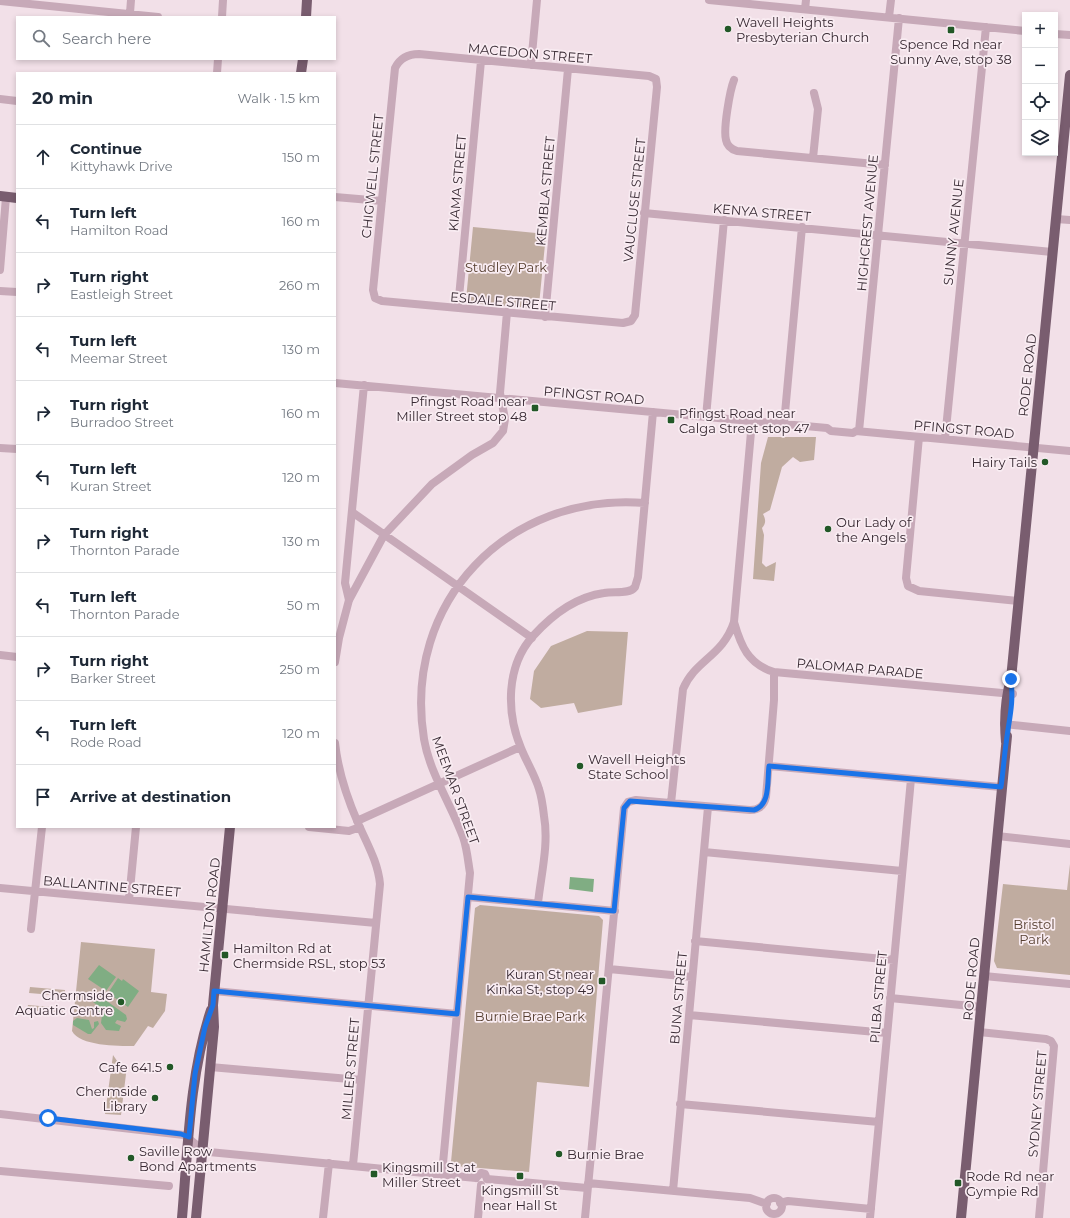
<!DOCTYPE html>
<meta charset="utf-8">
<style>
body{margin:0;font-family:Montserrat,sans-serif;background:#f6f6f7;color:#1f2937}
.controls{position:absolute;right:12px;top:12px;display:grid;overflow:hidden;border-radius:0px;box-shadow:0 2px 6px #0003}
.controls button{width:36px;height:36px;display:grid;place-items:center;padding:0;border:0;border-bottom:1px solid #e0e1e3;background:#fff;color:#1f2937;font:20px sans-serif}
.stop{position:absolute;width:12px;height:12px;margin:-9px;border:3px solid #1a73e8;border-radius:50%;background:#fff}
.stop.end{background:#1a73e8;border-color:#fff;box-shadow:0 1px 4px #0008}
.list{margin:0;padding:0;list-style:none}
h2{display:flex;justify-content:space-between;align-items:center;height:52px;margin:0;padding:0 16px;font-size:17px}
h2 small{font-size:13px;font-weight:400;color:#747a83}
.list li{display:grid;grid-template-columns:26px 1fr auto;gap:12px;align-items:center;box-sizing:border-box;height:64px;padding:0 16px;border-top:1px solid #e0e1e3}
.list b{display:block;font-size:15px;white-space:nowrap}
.list p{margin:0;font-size:13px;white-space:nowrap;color:#747a83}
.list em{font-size:13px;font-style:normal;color:#747a83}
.icon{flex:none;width:22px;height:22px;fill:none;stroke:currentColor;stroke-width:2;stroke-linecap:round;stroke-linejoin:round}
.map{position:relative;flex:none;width:1070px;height:1218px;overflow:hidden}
.search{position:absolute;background:#fff;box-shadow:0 2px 6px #0003;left:16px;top:16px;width:320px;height:44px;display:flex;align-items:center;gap:10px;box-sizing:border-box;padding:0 14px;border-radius:0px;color:#747a83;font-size:15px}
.panel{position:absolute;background:#fff;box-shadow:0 2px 6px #0003;left:16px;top:72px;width:320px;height:756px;border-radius:0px}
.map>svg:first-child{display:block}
</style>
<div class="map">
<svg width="1070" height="1218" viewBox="0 0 1070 1218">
<rect width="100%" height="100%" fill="#f2e0e8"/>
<path fill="#c0aca0" d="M473,227l73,7 -7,71 -5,3 -66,-5 -2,-3z
M768,437h48l-2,23 -14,2 -7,-5 -11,10 -12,43 -7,4c3,6 3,9 -1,14l2,7 -2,28 4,4 10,-5 -2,19 -21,-2 8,-116z
M587,631l41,1 -6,73 -44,8 -4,-10 -33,5 -11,-9 4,-28 17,-25z
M1070,864v111l-73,-7 -3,-7 9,-77 64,6z
M480,905l119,11 4,4 -14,167 -52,-5 -8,90 -74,-6 -4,-4 24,-254z
M81,942l74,7 -4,43 16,2 -2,17 -12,17 -5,-2 -14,20c-17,0 -54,0 -62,-15z
M30,987l35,3v6l-36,-3z
M28,1005l35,3 -1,5 -35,-3z
M113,1055l13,19 -5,41 -16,-1z"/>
<path fill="#80ad83" d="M570,877l24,2 -1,13 -24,-3z
M99,965l17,12 -10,14 -18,-12z
M118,978l4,3 1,-2 16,12 -11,16 -20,-14z
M104,999l22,16 1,4 -2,3 -8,-2 -2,3 6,3 -2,5 -13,-1 -5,-7 1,-8 -6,-5 1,-5 -4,-3z
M77,1018l12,2 3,9 2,-1v-6l4,-1 1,3 -8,10h-3l-15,-9v-4z"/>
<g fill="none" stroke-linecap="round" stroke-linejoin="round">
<path stroke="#c7a9b8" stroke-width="8" d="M709,0l316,31
M0,1l158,16
M805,9l1,-9
M130,13l1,-13
M222,17l1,-17
M889,17l2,-17
M1055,34l15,1
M419,54l230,22 7,3 1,8 -22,228 -4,6 -8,2 -241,-22 -7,-3 -2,-8 22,-222c5,-10 13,-14 24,-14z
M531,65l6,-65
M217,73l1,-14
M734,80c-4,10 -11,49 -8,60 1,6 5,9 11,11l148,14
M0,99l17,2
M813,158l5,-49 -4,-16
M335,197l47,4
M644,213l408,39
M1056,219l14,1
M0,270l6,-73
M0,291l17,1
M458,308l23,-247
M545,317l23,-248
M335,383l492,45 4,3 22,2 3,-2 214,20
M706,417l18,-197
M784,424l18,-197
M859,431l40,-413
M919,437l-13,141 2,8 11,5 100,10
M945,439l41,-412
M0,448l17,1
M352,512l180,126
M349,600l-4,-17 19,-198
M734,622c7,24 14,42 40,50l239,22
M0,655l17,2
M335,662l4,-24 10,-38 35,-65 48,-51 40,-29 21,-12 10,-12 2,-12 -5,-26 7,-81
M1004,724l66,7
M335,743c3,27 12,55 23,80 9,21 20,39 22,61l-27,281
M769,766l232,21
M671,803l12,-114c12,-29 40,-33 51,-67l18,-201
M357,821l163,-74
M309,827l40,4 11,-4
M997,836l73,8
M704,852l198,19
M0,888l376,35
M468,897l147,14
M129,900l7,-73
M538,903c3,-28 11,-59 6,-87 -1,-9 -2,-18 -5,-27 -4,-14 -13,-28 -18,-41 -15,-36 -15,-82 12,-112 19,-21 42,-39 71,-43 10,-2 25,2 31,-6l3,-10 15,-165
M31,929l11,-102
M695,941l199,19
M609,969l83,8
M984,976l86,8
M214,991l243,23
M890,998l91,9
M689,1015l198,18
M979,1032l67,7 5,2 3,5 -15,172
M210,1067l151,13
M680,1104l199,18
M0,1114l184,21 19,15 6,2 267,26
M0,1171l169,15
M442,1174l28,-301c-2,-12 -3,-25 -7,-36 -12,-33 -33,-63 -39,-98 -22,-137 84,-247 221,-236
M476,1178l5,-5 4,1 2,5
M487,1179l100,9
M588,1183l162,15 17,6
M673,1191l35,-384
M766 1206a8 8 0 1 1 16 0a8 8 0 1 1-16 0Z
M780,1203l8,-2 83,8
M323,1218l6,-55
M478,1218l3,-33
M585,1218l39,-410 4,-6 8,-2 114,10c9,0 14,-4 16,-13l8,-97v-28
M870,1218l41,-439"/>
<path stroke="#795d6f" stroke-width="10" d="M306,17l1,-17
M301,73l2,-14
M0,196l17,2
M1006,742c-2,-22 -1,-42 5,-63l59,-604
M182,1218c6,-69 7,-141 29,-208
M196,1218l18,-191 -1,-22 17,-178
M961,1218l46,-482"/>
</g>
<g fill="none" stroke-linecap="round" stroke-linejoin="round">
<path stroke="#1a73e8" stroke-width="5" d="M48,1118l133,16 8,3 6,-63 10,-47 8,-22 1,-14 243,23 11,-117 146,14 10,-103 6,-7 124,9c17,-5 13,-30 15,-44l232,21c2,-14 3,-29 5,-43 3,-25 8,-40 5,-65"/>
</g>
<g fill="#225827" stroke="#f9ecf2" stroke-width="1.5">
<circle cx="728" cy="29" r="4"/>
<rect x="947" y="26" width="8" height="8" rx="2"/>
<rect x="531" y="404" width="8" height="8" rx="2"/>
<rect x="667" y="416" width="8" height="8" rx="2"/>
<circle cx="1045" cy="462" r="4"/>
<circle cx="828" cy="529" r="4"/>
<circle cx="580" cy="766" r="4"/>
<rect x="221" y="951" width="8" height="8" rx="2"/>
<rect x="598" y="977" width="8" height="8" rx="2"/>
<circle cx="121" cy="1002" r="4"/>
<circle cx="170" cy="1067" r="4"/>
<circle cx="155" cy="1098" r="4"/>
<circle cx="559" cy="1154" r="4"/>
<circle cx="131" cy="1158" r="4"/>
<rect x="370" y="1170" width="8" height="8" rx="2"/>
<rect x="516" y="1172" width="8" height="8" rx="2"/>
<rect x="954" y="1179" width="8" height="8" rx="2"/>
</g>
<g text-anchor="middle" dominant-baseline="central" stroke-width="3.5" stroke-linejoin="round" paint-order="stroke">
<g font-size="13" fill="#382a33" stroke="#f9ecf2" text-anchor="start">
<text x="736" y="22">Wavell Heights<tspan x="736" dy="15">Presbyterian Church</tspan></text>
<text x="951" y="44" text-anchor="middle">Spence Rd near<tspan x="951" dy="15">Sunny Ave, stop 38</tspan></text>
<text x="527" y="401" text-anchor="end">Pfingst Road near<tspan x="527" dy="15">Miller Street stop 48</tspan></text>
<text x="679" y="413">Pfingst Road near<tspan x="679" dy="15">Calga Street stop 47</tspan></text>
<text x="1037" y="462" text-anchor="end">Hairy Tails</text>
<text x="836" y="522">Our Lady of<tspan x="836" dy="15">the Angels</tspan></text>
<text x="588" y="759">Wavell Heights<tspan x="588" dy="15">State School</tspan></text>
<text x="233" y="948">Hamilton Rd at<tspan x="233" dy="15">Chermside RSL, stop 53</tspan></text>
<text x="594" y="974" text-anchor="end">Kuran St near<tspan x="594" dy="15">Kinka St, stop 49</tspan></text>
<text x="113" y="995" text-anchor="end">Chermside<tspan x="113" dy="15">Aquatic Centre</tspan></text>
<text x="162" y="1067" text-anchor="end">Cafe 641.5</text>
<text x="147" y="1091" text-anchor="end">Chermside<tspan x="147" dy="15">Library</tspan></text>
<text x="139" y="1151">Saville Row<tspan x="139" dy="15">Bond Apartments</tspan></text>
<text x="567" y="1154">Burnie Brae</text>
<text x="382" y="1167">Kingsmill St at<tspan x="382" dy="15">Miller Street</tspan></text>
<text x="966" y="1176">Rode Rd near<tspan x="966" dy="15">Gympie Rd</tspan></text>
<text x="520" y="1190" text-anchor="middle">Kingsmill St<tspan x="520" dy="15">near Hall St</tspan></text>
</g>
<g font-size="13" fill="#382a33" stroke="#f9ecf2">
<text transform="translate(530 53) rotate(5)">MACEDON STREET</text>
<text transform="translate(372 176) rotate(-84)">CHIGWELL STREET</text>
<text transform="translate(457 183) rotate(-85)">KIAMA STREET</text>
<text transform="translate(545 191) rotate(-85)">KEMBLA STREET</text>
<text transform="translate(634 200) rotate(-84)">VAUCLUSE STREET</text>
<text transform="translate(762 212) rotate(5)">KENYA STREET</text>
<text transform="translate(867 223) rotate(-85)">HIGHCREST AVENUE</text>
<text transform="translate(953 232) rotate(-84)">SUNNY AVENUE</text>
<text transform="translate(503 301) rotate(5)">ESDALE STREET</text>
<text transform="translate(1027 375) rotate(-84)">RODE ROAD</text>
<text transform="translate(594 395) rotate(5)">PFINGST ROAD</text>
<text transform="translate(964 429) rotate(5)">PFINGST ROAD</text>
<text transform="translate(860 668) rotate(5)">PALOMAR PARADE</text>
<text transform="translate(456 790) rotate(70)">MEEMAR STREET</text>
<text transform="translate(112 886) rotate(5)">BALLANTINE STREET</text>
<text transform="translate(209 915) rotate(-84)">HAMILTON ROAD</text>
<text transform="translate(971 979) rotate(-85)">RODE ROAD</text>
<text transform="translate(878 997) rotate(-85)">PILBA STREET</text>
<text transform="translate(678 998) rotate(-85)">BUNA STREET</text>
<text transform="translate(350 1069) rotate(-85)">MILLER STREET</text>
<text transform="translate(1037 1104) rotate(-85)">SYDNEY STREET</text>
</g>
<g font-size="13" fill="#553e2f" stroke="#f9ecf2">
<text x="506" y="267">Studley Park</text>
<text x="1034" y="924">Bristol<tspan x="1034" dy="15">Park</tspan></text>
<text x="530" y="1016">Burnie Brae Park</text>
</g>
</g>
</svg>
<div class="controls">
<button>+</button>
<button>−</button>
<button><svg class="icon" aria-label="locate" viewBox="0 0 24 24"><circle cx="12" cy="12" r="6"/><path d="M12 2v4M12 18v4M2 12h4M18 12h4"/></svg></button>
<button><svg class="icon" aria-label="layers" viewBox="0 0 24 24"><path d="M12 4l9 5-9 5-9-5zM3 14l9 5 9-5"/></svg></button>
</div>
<div class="stop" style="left:48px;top:1118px"></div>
<div class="stop end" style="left:1011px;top:679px"></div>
<div class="search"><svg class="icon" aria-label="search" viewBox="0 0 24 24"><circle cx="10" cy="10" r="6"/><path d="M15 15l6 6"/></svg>Search here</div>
<section class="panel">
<h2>20 min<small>Walk · 1.5 km</small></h2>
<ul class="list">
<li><svg class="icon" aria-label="ahead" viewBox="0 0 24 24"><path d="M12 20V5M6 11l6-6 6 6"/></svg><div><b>Continue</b><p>Kittyhawk Drive</p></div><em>150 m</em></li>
<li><svg class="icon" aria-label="left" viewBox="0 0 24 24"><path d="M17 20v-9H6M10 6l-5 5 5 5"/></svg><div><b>Turn left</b><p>Hamilton Road</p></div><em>160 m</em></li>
<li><svg class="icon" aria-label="right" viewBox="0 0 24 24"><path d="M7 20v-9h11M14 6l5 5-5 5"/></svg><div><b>Turn right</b><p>Eastleigh Street</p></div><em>260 m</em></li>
<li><svg class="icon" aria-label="left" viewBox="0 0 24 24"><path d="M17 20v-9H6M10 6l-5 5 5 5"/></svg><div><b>Turn left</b><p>Meemar Street</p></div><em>130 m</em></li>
<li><svg class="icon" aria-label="right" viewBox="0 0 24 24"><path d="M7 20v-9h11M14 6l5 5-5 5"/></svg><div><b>Turn right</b><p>Burradoo Street</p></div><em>160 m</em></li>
<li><svg class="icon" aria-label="left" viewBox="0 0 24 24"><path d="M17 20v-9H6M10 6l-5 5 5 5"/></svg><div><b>Turn left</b><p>Kuran Street</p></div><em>120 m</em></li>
<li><svg class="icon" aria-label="right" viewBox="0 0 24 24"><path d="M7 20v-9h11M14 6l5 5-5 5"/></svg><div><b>Turn right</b><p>Thornton Parade</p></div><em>130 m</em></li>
<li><svg class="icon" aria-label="left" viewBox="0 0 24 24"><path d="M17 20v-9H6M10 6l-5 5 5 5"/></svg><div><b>Turn left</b><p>Thornton Parade</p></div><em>50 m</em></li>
<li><svg class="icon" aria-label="right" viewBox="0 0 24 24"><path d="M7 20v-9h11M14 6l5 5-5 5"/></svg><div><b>Turn right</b><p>Barker Street</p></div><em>250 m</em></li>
<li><svg class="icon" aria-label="left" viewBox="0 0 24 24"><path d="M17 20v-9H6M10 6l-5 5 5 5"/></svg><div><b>Turn left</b><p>Rode Road</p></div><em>120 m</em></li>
<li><svg class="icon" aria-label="arrive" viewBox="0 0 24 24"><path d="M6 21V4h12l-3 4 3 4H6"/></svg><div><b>Arrive at destination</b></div></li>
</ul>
</section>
</div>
